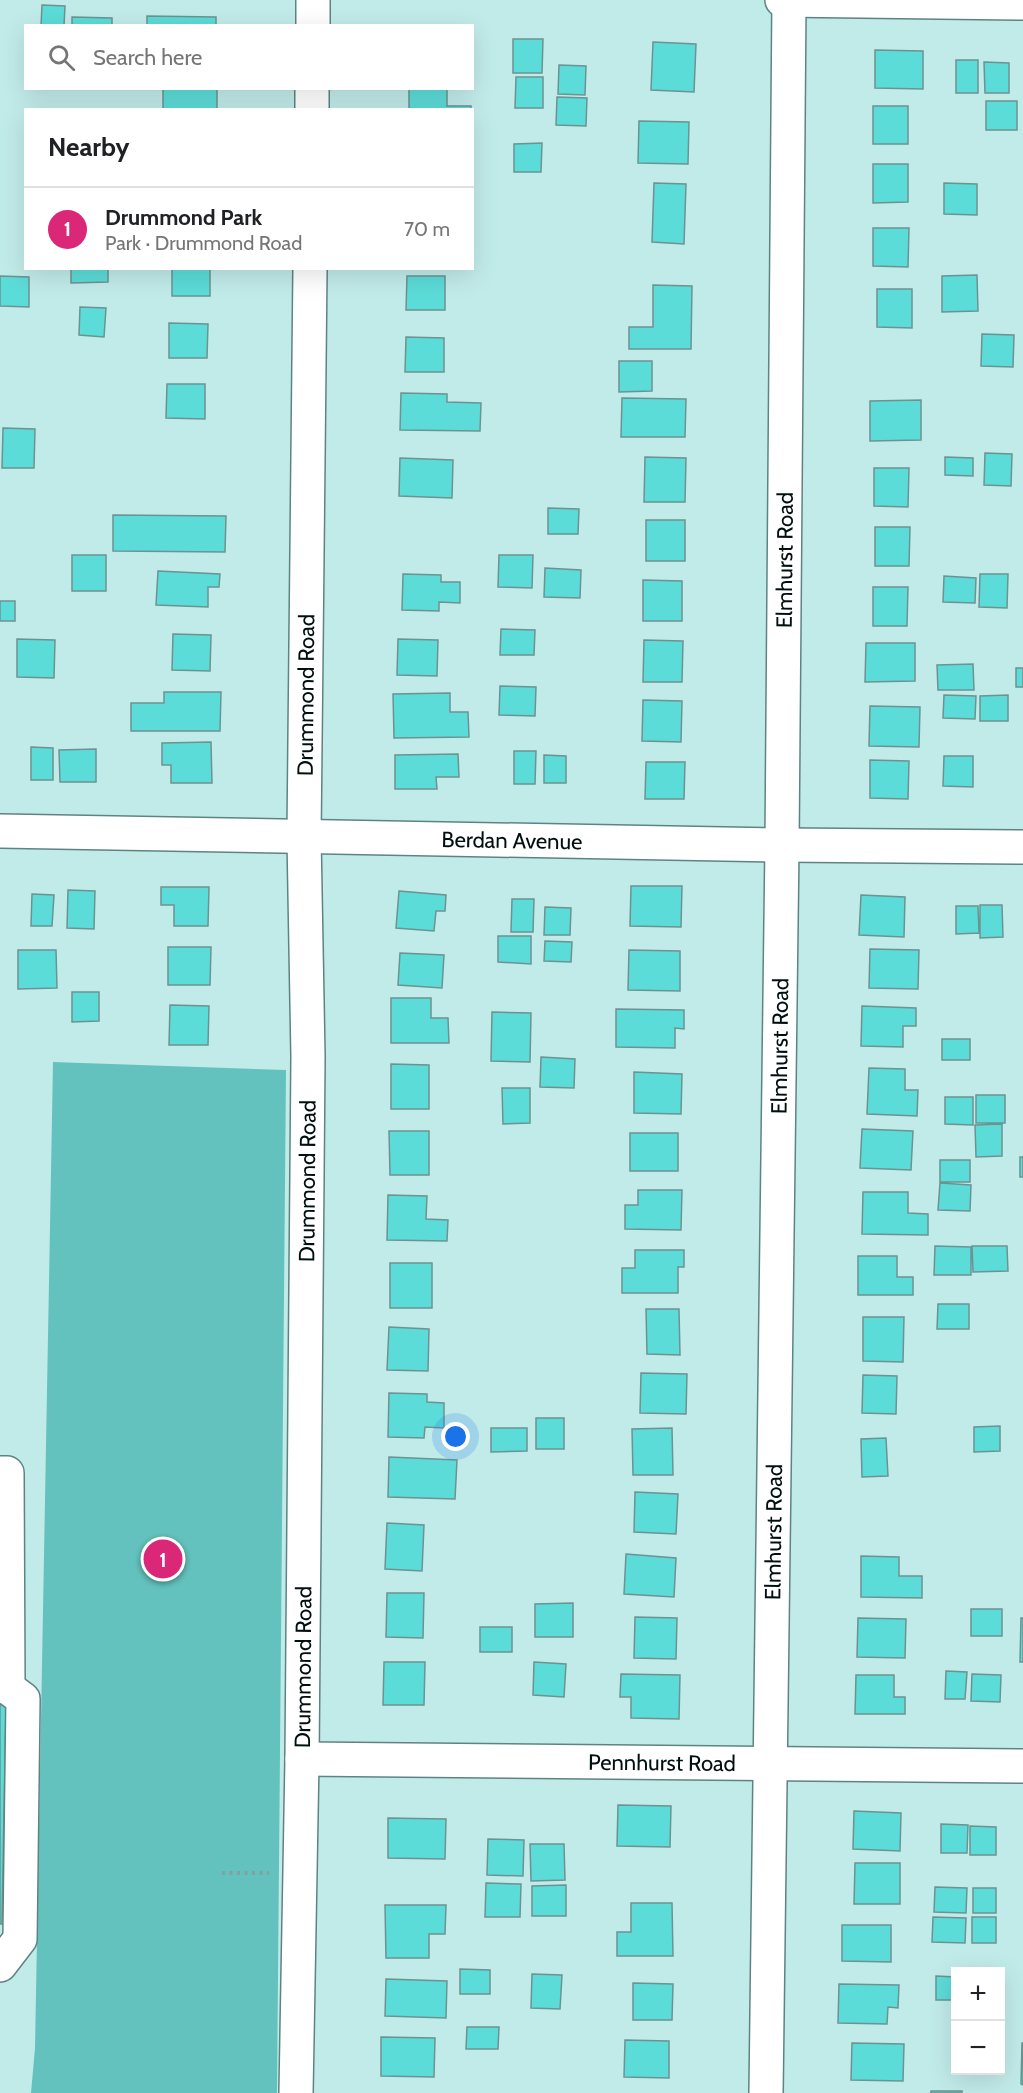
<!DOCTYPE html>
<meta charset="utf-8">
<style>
body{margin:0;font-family:Cabin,sans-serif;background:#f6f6f6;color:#202124}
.controls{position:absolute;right:18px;bottom:18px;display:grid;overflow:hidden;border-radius:0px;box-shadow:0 6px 24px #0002}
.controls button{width:54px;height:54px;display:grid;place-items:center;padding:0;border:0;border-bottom:2px solid #e0e0e0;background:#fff;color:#202124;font:30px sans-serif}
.you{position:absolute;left:456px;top:1437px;width:21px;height:21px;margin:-15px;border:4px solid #fff;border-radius:50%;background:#1a73e8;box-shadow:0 0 0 9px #1a73e833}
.badge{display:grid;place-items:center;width:39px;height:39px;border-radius:50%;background:#db2777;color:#fff;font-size:20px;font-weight:700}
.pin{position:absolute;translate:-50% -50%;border:3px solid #fff;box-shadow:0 2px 6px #0006}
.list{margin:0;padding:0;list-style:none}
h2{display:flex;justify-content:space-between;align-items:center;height:78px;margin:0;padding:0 24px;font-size:26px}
h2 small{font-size:20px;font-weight:400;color:#757577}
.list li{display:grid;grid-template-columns:39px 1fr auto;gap:18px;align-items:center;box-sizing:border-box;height:84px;padding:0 24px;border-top:2px solid #e0e0e0}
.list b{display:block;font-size:22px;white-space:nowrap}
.list p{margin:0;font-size:20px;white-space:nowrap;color:#757577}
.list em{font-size:20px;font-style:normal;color:#757577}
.icon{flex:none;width:33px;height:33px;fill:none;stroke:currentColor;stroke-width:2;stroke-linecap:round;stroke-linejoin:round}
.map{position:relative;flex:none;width:1023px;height:2093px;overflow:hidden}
.search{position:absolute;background:#fff;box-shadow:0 6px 24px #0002;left:24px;top:24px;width:450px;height:66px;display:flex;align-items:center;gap:15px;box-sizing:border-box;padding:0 21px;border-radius:0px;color:#757577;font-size:22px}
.panel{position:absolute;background:#fff;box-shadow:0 6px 24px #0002;left:24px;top:108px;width:450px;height:162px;border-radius:0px}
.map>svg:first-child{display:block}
</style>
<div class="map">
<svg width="1023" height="2093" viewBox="0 0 1023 2093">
<rect width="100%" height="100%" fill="#c1ebe9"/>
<path fill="#64c2be" d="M53,1062l233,8 -9,1023h-246l4,-45z"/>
<path fill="#5cdcd8" stroke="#6c9391" stroke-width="1.5" d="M42,5l23,1 -1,20h-23z
M147,16l69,1v9h-69z
M72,17l40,1v8h-40z
M513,39h30l-1,34h-29z
M653,42l43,2 -2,48 -43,-2z
M875,50l48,1v38l-48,-1z
M956,60h22v33h-22z
M984,62l25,1v30h-24z
M559,65l27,1 -1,29 -27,-1z
M516,77h27v31h-28z
M163,88h54v22h-54z
M409,89h38v17h24v4h-62z
M557,97l30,1 -1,28 -30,-1z
M986,101h31v29h-31z
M873,106h35v38h-35z
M639,121l50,1 -1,42 -50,-1z
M542,143l-1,29h-27v-28z
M873,164h35v38l-35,1z
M654,183l32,1 -2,60 -32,-2z
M944,183l33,1v31l-33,-1z
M873,228h36l-1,39 -35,-1z
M71,268h37v14l-37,1z
M172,268h38v28h-38z
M977,275l1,36 -36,1v-36z
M0,276l29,1v30l-29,-1z
M407,276h38v34h-39z
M653,285l39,1 -1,63h-62v-22h24z
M877,289h35v39l-35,-1z
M80,307l26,1 -2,29 -25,-2z
M169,323l39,1 -1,34h-38z
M982,334l32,1 -1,32 -32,-1z
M406,337l38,1v34h-39z
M619,361h33v30l-33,1z
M167,384h38v35l-39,-1z
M401,393l46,1v8l34,1 -1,28 -80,-1z
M622,398l64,1 -1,38h-64z
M921,400v40l-51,1v-40z
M3,428l32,1 -1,39h-32z
M985,453l27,1 -1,32 -27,-1z
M645,457l41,1 -1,44h-41z
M945,457l28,1v18l-28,-1z
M400,458l53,2 -1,38 -53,-2z
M874,468h35l-1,39 -34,-1z
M548,508l31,1 -1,25h-30z
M113,515l113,1 -1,36 -112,-1z
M646,520h39v41h-39z
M875,527h35l-1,39h-34z
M72,555h34v36h-34z
M499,555h34l-1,33 -34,-1z
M545,568l36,2 -1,28 -36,-1z
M158,571l62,3 -1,13h-11v20l-52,-2z
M403,574l38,1v7h19v21l-21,-1v9l-37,-1z
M980,574h28l-1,34 -28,-1z
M944,576l32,2 -1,25 -32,-1z
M643,580l39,1v40h-39z
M873,587h35l-1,39h-34z
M0,601h15v20h-15z
M501,629l34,1 -1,25h-34z
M173,634l38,1 -1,36 -38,-1z
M17,639l38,1 -1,38 -37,-1z
M398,639l40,1 -1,36 -40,-1z
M644,640l39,1 -1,41h-39z
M866,643h49v38l-50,1z
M973,664l1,26h-36l-1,-25z
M1016,668h7v19h-7z
M500,686l36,1 -1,29 -36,-1z
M164,692h57l-1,39h-89v-28h33z
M450,693v19h18l1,25 -75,1 -1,-44z
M944,695l32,1 -1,23 -32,-1z
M1008,695v26h-28v-25z
M643,700l39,1 -1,41 -39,-1z
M870,706l50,1 -1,40 -50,-1z
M211,742l1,41h-41v-18h-9v-22z
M31,747l22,1v32h-22z
M96,749v33h-36l-1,-32z
M514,751h22l-1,33h-21z
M458,754l1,23h-23l1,12h-42v-34z
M544,755l22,1v27h-22z
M944,756h29v31l-30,-1z
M870,760l39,1 -1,38 -38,-1z
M646,762h39l-1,37h-39z
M631,886h51l-1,41 -51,-1z
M161,887h48l-1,39h-34v-21h-13z
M68,890l27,1 -1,38 -27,-1z
M399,891l47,4 -1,16h-9l-2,20 -38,-3z
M32,894l22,1 -2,31h-21z
M861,895l44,2 -1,40 -45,-2z
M512,899h22l-1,33h-22z
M980,905h22l1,32 -23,1z
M956,906h22l1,27 -23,1z
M545,907l26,1 -1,27h-26z
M498,936h33v28l-33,-2z
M545,941l27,1 -1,20 -27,-1z
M168,947h43l-1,38h-42z
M870,949l49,1 -1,39 -49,-1z
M18,950h38l1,38 -39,1z
M629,950l51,1v40l-52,-1z
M400,953l44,2 -2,33 -44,-3z
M72,992h27v29l-27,1z
M391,998h40v20h17l1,25h-58z
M170,1005l39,1 -1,39h-39z
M862,1006l54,2v18h-13v21l-42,-1z
M616,1009l68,1v19l-9,-1v20l-59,-1z
M492,1012l39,1 -1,49 -39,-1z
M942,1039h28v21h-28z
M541,1057l34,2 -1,29 -34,-1z
M391,1064l38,1v44h-38z
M869,1068l36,1v21h13l-1,26 -50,-2z
M634,1072l48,2 -1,40 -47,-1z
M502,1088h28v35l-27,1z
M976,1095h29v28h-29z
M945,1097h28v28l-28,-1z
M1002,1124v32l-26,1 -1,-32z
M862,1129l51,2 -2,39 -51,-2z
M389,1131h40v44h-39z
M630,1133h48v38h-48z
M1020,1157h3v20h-3z
M940,1160h30v22h-30z
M940,1183l31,2 -1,26 -32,-1z
M638,1190h44l-1,40 -56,-1v-24h13z
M863,1192h45v21l20,1v21l-66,-1z
M388,1195l39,1 -1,23 22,1 -1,21 -60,-1z
M935,1246l36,1v28h-37z
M972,1246h35l1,25 -35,1z
M635,1250h49v17h-6v26h-56v-25h13z
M858,1256h39v21h16v18h-55z
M390,1263h42v45h-42z
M938,1304h31v25h-32z
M646,1309h33l1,46 -33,-1z
M863,1317h41l-1,45 -40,-1z
M389,1327l40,2 -1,42 -41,-1z
M641,1373l46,1 -1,40 -46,-1z
M863,1375l34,1 -1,38 -34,-1z
M389,1393l38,1v8l17,1v25l-19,-1 -1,11 -36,-1z
M536,1418h28v31h-28z
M1000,1426v25l-26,1v-25z
M491,1428h36v23l-36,1z
M672,1428l1,47h-40l-1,-46z
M886,1438l2,38 -26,1 -1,-38z
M389,1457l68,3 -2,39 -67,-2z
M635,1492l43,2 -2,40 -42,-2z
M387,1523l37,2 -2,46 -37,-2z
M626,1554l50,4 -2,39 -50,-3z
M861,1556l38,1v19h23v22l-61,-1z
M387,1593h37l-1,45 -37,-1z
M573,1603v34h-38v-33z
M971,1609h31v27h-31z
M635,1617l42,1 -1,41 -42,-1z
M858,1618l48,1 -1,39 -48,-1z
M1021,1618h2v44h-3z
M480,1627h32v25h-32z
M384,1662h41l-1,43h-41z
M534,1662l32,2 -2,33 -31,-2z
M946,1671l21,1 -2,27h-20z
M621,1674l59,1 -1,44 -48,-1v-21h-11z
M972,1674l29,1 -1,27 -29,-1z
M856,1675h38v22h11v17h-50z
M0,1704h6l-4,220h-2z
M618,1805l53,1 -1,41 -53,-1z
M854,1811l47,2 -1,38 -47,-2z
M388,1818l58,1 -1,40 -57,-1z
M941,1824l27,1 -1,28h-26z
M970,1826l26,1v28h-26z
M488,1839l36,1 -1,36 -36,-1z
M530,1844h34l1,36 -34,1z
M855,1863h45v41h-46z
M486,1883l35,1 -1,33h-35z
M566,1885v31h-34v-30z
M935,1887l32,1 -1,25 -32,-1z
M973,1888h23v25h-23z
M631,1903h41l1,53h-56v-24h14z
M385,1905h61l-1,29h-16v24h-43z
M933,1917l33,1 -1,25 -33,-1z
M972,1917h24v26h-24z
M842,1925h49v37l-49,-1z
M460,1969l30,1v24h-30z
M532,1974l30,1 -2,34 -29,-1z
M936,1976l20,1v23h-20z
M386,1979l61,2 -1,37 -61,-2z
M633,1983l40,1 -1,36h-39z
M839,1984l60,1 -1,23 -10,-1 -1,17 -49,-1z
M467,2027h32l-1,22h-32z
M381,2037l54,1 -1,39 -53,-1z
M625,2040l44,1v37l-45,-1z
M852,2043l52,1 -1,37 -52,-1z
M1022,2043h1v42l-2,-1z
M931,2091h31v2h-31z"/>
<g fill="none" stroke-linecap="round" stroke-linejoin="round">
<g stroke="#5d8482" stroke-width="36">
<g id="minor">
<path d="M782,0l241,3"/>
<path d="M313,26v-26"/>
<path d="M312,110v-22"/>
<path id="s1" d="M0,831l782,14 241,2"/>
<path d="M0,1473h7l1,215"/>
<path d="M0,1682l23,17 -3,240 -20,26"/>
<path id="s2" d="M302,1759l721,7"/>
<path id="s3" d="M296,2093l6,-334 6,-702 -4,-220 6,-569"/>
<path id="s4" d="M766,2093l16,-1248 7,-845"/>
</g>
</g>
<path stroke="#82a2a1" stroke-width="4" stroke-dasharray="3 4.5" stroke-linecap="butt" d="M222,1873h47"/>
<use href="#minor" stroke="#fff" stroke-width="33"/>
</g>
<g text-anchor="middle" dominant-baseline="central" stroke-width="6" stroke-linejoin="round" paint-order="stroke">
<g font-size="22" fill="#020f0f" stroke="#fff">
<text stroke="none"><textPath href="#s4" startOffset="1533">Elmhurst Road</textPath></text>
<text stroke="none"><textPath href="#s3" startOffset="1398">Drummond Road</textPath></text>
<text stroke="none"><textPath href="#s1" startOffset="512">Berdan Avenue</textPath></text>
<text stroke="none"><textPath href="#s4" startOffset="1047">Elmhurst Road</textPath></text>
<text stroke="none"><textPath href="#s3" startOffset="912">Drummond Road</textPath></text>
<text stroke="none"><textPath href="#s4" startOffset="561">Elmhurst Road</textPath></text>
<text stroke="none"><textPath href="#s3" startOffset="426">Drummond Road</textPath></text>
<text stroke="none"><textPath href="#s2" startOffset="360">Pennhurst Road</textPath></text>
</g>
</g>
</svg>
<div class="controls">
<button>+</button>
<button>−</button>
</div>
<div class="you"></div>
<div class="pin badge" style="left:163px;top:1559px">1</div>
<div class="search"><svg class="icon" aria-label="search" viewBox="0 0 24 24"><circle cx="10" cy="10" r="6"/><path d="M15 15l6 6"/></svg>Search here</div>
<section class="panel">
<h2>Nearby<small></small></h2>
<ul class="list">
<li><span class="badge">1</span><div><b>Drummond Park</b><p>Park · Drummond Road</p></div><em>70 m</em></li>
</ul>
</section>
</div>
